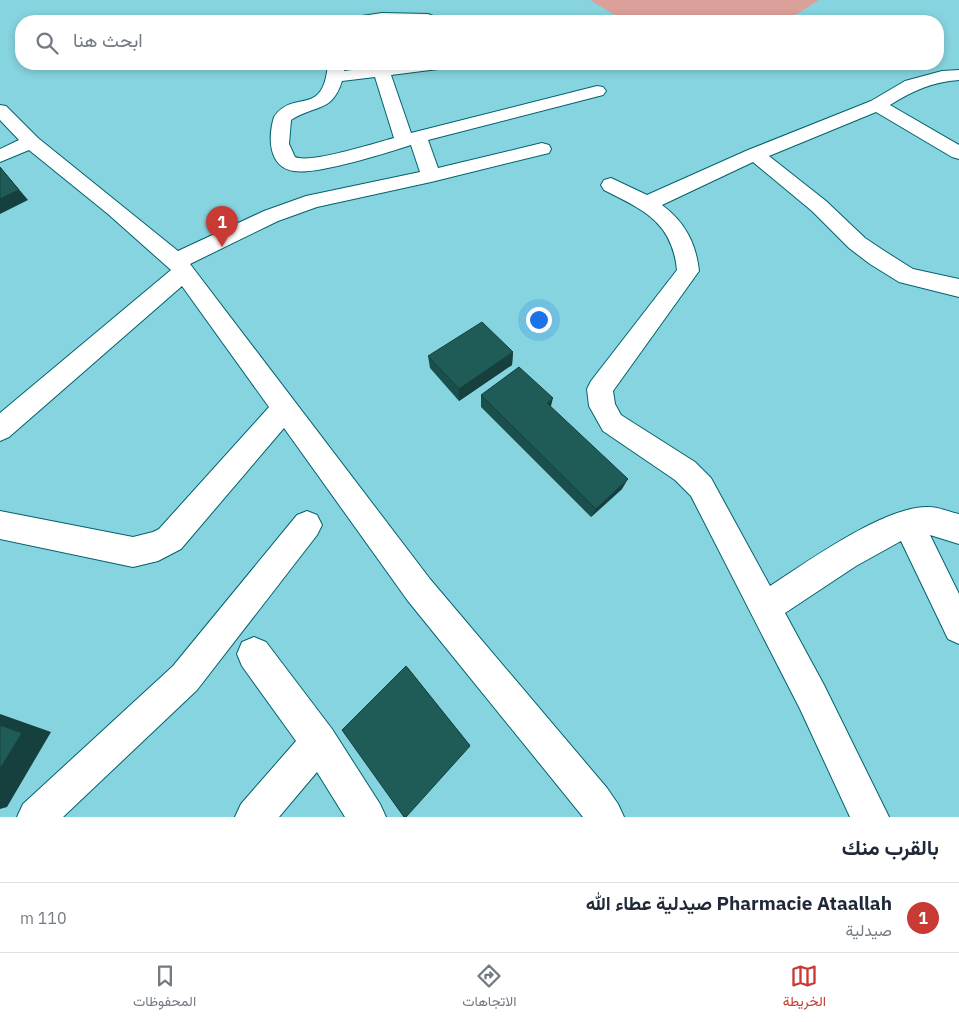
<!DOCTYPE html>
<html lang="ar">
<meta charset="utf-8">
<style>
body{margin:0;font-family:"IBM Plex Sans",Vazirmatn,sans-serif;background:#f2f2f3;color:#1f2937;direction:rtl}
.you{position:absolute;left:538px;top:319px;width:18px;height:18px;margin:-12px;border:4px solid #fff;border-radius:50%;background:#1a73e8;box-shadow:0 0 0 8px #1a73e833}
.badge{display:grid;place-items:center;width:32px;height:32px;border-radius:50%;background:#c83a34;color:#fff;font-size:16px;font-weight:700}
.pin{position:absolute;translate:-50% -41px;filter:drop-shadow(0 1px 2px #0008)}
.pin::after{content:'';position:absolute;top:26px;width:18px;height:15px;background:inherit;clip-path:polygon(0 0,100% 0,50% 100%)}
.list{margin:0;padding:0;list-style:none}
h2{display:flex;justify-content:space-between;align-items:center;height:65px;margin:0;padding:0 20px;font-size:21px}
h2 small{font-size:16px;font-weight:400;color:#747a83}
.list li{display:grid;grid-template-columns:32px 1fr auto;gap:15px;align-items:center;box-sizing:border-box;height:70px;padding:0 20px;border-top:1px solid #e0e1e3}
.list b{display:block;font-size:19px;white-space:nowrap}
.list p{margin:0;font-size:16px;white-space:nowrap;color:#747a83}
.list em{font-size:16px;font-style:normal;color:#747a83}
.icon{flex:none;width:28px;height:28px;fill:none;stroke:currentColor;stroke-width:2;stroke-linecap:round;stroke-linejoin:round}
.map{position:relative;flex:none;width:959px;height:817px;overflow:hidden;direction:ltr}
.search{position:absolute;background:#fff;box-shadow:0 2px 8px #0003;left:15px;right:15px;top:15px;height:55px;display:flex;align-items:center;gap:12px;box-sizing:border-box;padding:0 18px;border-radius:20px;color:#747a83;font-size:19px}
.sheet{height:135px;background:#fff}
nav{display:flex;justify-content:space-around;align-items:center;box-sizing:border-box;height:70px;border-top:1px solid #e0e1e3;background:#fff;font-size:14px;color:#747a83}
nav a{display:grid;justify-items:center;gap:2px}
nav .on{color:#c83a34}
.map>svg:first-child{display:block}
</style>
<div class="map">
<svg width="959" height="817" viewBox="0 0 959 817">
<rect width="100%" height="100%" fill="#86d4df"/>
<path fill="#dba099" d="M590,0h229l-33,21h-161z"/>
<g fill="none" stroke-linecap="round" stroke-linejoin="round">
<g stroke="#00626d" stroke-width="2">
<path id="street" d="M382,13l46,1 5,2 3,3 -2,2h-89l3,-3z
M328,64h16v7l56,-7h46l-2,4 -6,1 -47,6 20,58 186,-47 6,1 3,4 -3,4 -175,45 10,28 104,-25 7,2 2,4 -2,4 -118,29 -114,25 -39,14 -88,43 240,315 177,209 11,16 6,13h-41l-175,-216 -124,-173 -103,121 -23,12 -25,6 -133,-28v-28l133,26 20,-5 6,-3 110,-122 -87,-121 -173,151 -9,4v-28l171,-143 -63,-56 -79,-64 -29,12v-13l19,-9 -19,-20v-15l6,1 32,32 140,113 86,-40 42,-15 114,-24 -9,-27c-25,8 -93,30 -117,26 -26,-4 -26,-34 -20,-54 20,-29 49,2 54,-53zM375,77l19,61c-19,5 -84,26 -99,19l-6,-13 2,-24c25,-16 41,-7 51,-39z
M959,70v10c-27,2 -47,11 -69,25l69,40v14l-7,-2 -76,-45 -107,44 57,45 39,37 21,14 27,17 46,10v18l-60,-15 -29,-18 -21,-16 -37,-37 -59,-49 -91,43c23,17 34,38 37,66l-86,120 2,13 6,11 74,47 16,16 59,108c37,-24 116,-81 159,-79 10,0 20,5 30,7v30l-29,-9 29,59v50l-11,-5 -47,-98 -45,25 -71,47 39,72 65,132h-39l-50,-108 -109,-213 -16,-16 -72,-49 -14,-25 -2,-17 4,-8 86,-111c-5,-49 -34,-60 -73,-80l-3,-5 3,-5 7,-2 36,17 101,-45 123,-49 34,-20 37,-10z
M307,511l10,4 5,10 -5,10 -120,155 -134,127h-46l6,-13 150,-138 124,-151z
M254,637l12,5 66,87 48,75 6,13h-41l-28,-45 -38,45h-44l6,-13 55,-63 -54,-75 -5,-12 5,-12z"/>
</g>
<use href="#street" fill="#fff" fill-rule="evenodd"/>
</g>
<path fill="#1b4f4b" d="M513,352l-1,13 -53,36 -29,-33 -2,-12z
M481,395l70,12 71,82 -31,28 -110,-110z"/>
<path fill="#16403d" d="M0,167l28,33 -28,14z
M513,352l-1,13 -53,36v-12z
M553,398l-3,12 -3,-7z
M628,479l-6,10 -31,28 5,-8z
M406,666l3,3 61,76v1z
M0,714l51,18 -44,75 -7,2z"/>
<path fill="#1f5c57" stroke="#16403d" d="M0,167l19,23 -19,9z
M482,322l31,30 -54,37 -31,-33z
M519,367l34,31 -6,5 81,76 -32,30 -115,-114z
M406,666l64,80 -64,71h-2l-62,-87z
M0,725l22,8 -22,36z"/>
</svg>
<div class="you"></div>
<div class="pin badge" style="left:222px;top:247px">1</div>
<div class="search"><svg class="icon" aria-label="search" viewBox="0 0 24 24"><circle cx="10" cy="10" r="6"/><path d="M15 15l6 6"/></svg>ابحث هنا</div>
</div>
<section class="sheet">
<h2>بالقرب منك<small></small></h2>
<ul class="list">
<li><span class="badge">1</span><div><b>Pharmacie Ataallah صيدلية عطاء الله</b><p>صيدلية</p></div><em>110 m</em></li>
</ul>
</section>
<nav>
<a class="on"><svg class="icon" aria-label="map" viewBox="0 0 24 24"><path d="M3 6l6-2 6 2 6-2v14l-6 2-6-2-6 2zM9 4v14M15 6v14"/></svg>الخريطة</a>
<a><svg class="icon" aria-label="directions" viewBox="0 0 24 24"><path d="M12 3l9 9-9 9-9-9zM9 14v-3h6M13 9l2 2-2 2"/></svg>الاتجاهات</a>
<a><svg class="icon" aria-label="saved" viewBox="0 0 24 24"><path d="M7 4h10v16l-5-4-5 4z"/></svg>المحفوظات</a>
</nav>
